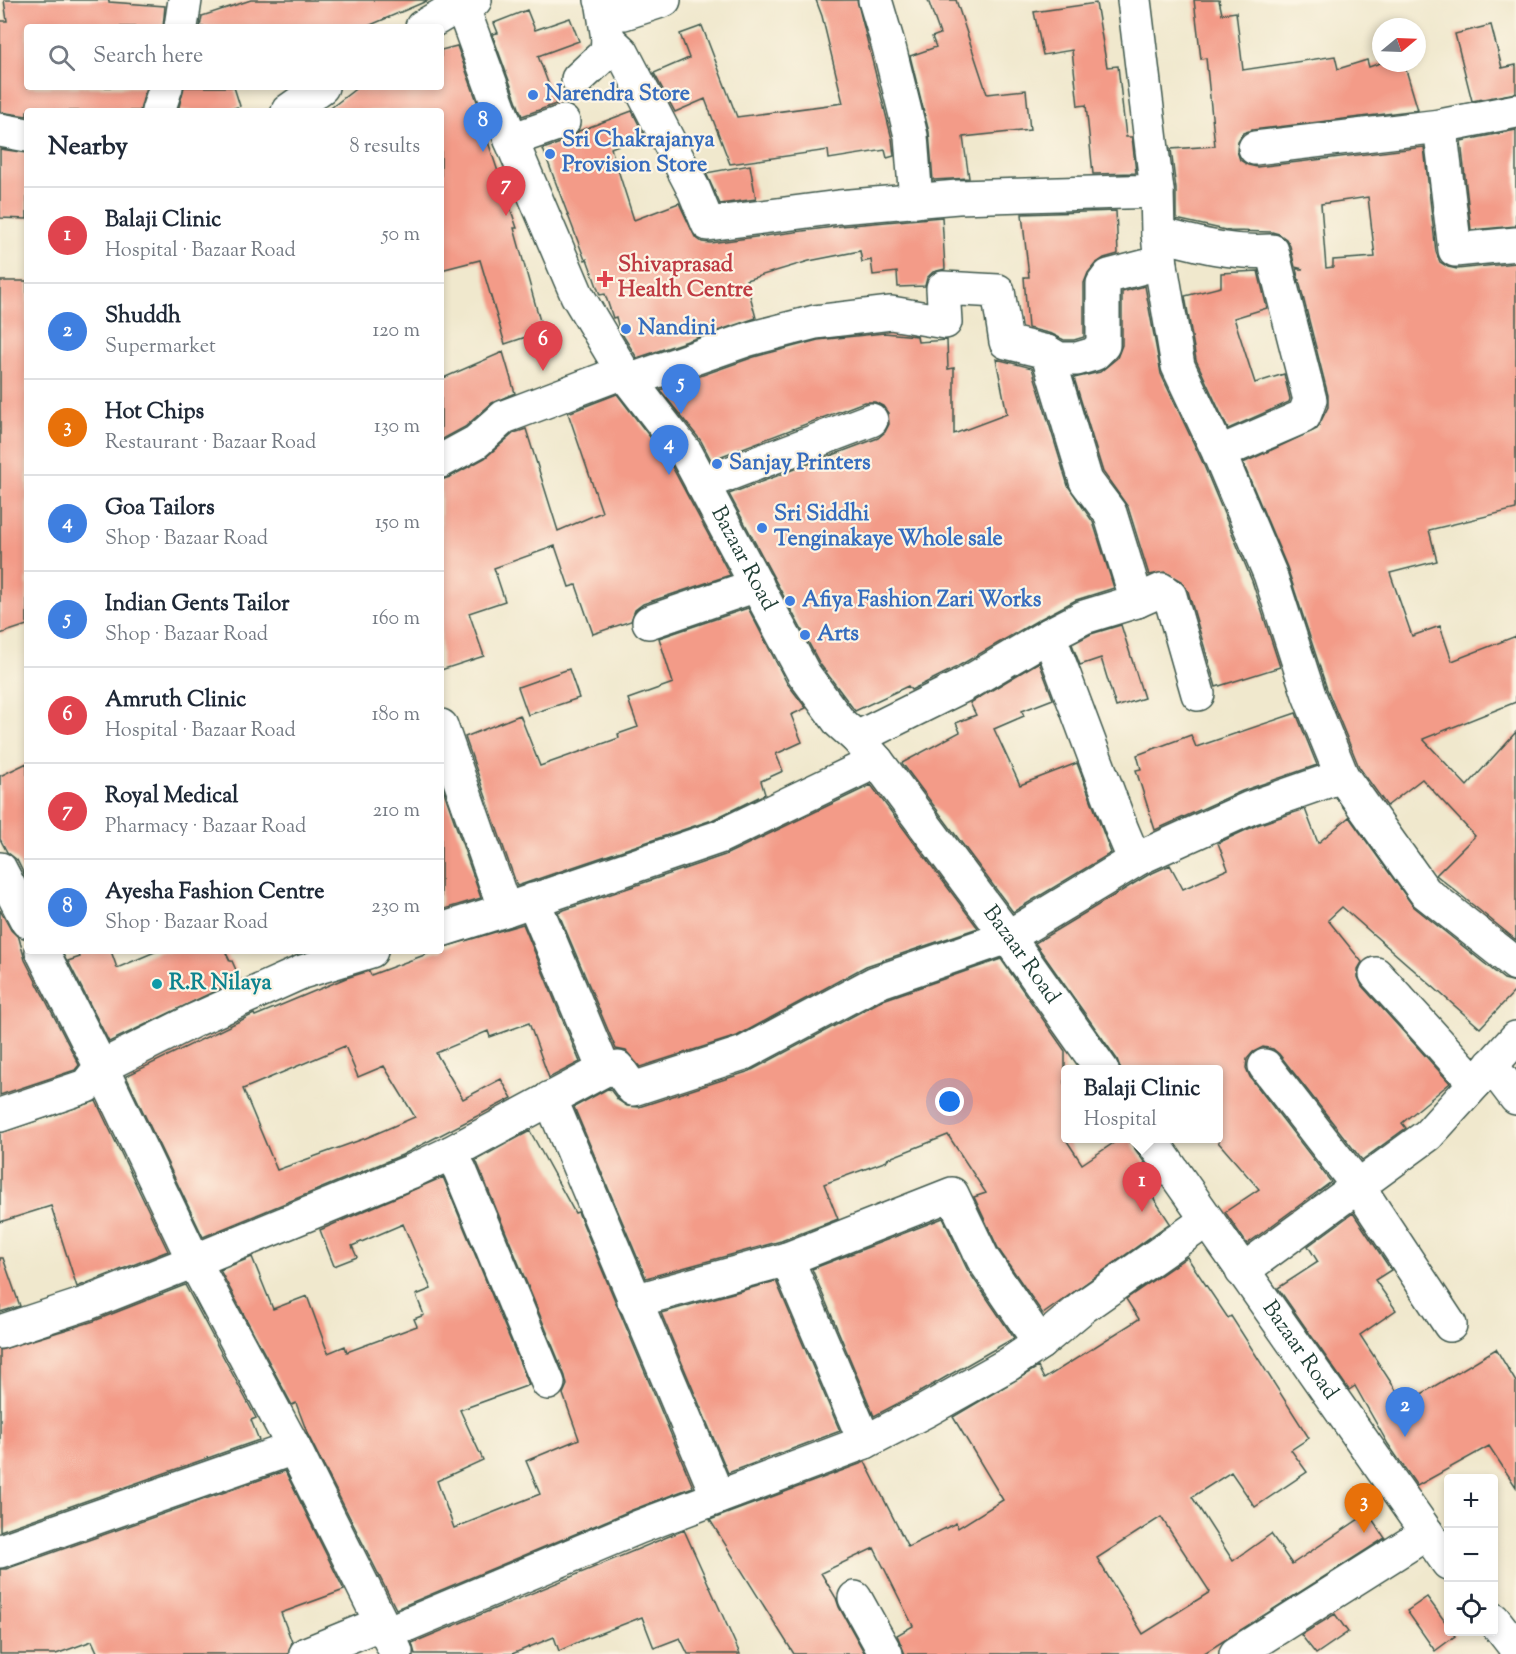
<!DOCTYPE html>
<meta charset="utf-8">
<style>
body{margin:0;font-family:"Sorts Mill Goudy",serif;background:#f2f2f3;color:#1f2937}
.controls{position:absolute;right:18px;bottom:18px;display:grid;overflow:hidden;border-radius:6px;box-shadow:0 3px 9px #0003}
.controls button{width:54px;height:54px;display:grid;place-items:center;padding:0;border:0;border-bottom:2px solid #e0e1e3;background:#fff;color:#1f2937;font:30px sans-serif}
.compass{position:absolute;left:1372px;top:18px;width:54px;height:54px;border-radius:50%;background:#fff;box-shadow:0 3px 9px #0003;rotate:71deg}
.you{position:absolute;left:950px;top:1102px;width:21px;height:21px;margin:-15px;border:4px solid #fff;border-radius:50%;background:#1a73e8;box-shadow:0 0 0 9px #1a73e833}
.badge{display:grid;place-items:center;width:39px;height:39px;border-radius:50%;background:#db2777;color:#fff;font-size:20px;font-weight:700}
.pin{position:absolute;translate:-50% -50px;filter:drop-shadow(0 2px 3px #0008)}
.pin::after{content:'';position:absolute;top:32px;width:21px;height:18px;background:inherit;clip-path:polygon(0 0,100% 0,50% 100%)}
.popup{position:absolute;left:1061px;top:1065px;width:162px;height:78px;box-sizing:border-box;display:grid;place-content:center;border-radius:6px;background:#fff;filter:drop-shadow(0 2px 4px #0005);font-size:20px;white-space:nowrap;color:#747a83}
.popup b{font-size:22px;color:#1f2937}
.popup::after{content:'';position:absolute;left:50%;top:100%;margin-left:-12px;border:12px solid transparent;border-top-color:#fff}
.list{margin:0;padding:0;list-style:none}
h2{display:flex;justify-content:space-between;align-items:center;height:78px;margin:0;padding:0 24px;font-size:26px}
h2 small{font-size:20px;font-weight:400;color:#747a83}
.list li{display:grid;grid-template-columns:39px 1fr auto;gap:18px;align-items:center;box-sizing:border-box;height:96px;padding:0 24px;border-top:2px solid #e0e1e3}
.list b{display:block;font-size:22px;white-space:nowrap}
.list p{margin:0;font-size:20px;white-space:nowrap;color:#747a83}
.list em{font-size:20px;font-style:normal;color:#747a83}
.icon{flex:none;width:33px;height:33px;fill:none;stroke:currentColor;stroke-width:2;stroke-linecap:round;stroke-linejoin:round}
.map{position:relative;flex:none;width:1516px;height:1654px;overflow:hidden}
.search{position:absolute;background:#fff;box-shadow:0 3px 9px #0003;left:24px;top:24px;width:420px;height:66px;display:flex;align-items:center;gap:15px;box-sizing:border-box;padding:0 21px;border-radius:6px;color:#747a83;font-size:22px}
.panel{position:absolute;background:#fff;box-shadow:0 3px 9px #0003;left:24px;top:108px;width:420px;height:846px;border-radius:6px}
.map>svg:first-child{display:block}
</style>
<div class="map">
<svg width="1516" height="1654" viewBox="0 0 1516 1654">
<rect width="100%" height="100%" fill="#fcf5e5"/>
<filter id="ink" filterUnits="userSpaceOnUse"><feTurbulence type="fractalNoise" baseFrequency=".0167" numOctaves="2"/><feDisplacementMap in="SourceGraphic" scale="12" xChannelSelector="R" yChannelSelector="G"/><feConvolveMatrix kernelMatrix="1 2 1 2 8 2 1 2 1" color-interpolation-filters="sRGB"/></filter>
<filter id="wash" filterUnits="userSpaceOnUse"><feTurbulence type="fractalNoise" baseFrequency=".008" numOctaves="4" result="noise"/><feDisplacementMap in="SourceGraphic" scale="24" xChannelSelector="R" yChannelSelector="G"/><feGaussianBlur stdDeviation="1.35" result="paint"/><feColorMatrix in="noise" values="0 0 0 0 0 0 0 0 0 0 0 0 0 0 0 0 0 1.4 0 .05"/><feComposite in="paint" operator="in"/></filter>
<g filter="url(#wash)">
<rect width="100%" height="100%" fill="#f0e8cd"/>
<g id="blocks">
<path fill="#f39b88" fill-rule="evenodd" d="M4,0h105v2l56,4 -2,21h-136v60h119l-6,24h-113v5l-27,-4v-91h7z
M251,0h178l-63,27h-166l2,-11z
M816,0h41l35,139 2,17 -7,2 -2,-8 -56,9 -1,-9 -98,14 -25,-65 -30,13 -21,-39 35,-15 -9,-24 22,-8 35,91 106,-14 -21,-87z
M928,0h28l31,94 39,-4 4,40 -67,7 6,41 -36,2 -4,-48 -19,-76 26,-9 -4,-10 8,-3z
M1194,0h25l3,14 14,-2 7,58 92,-14 3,13 29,-9 2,7 11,-4h24l14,47 -166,20 -9,3 -5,8 -1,10 3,9 8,5 9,2 167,-20 12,105 4,10 8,5 9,2 59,-6v246l-87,21 8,31 -47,12 22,63 28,-10 12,35 64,-25v66l-93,37 44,47 49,-54v208l-80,-65 39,-39 -53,-57 -35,27 -28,-39 -32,-78 -40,-122 -44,-104 74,-34 11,-22v-12l-32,-126h7l-8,-2 -5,-21 -4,-7 -7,-5 -7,-2 -42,-1 -54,-12v-30l-5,-40 44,-3 -9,-88 -5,1zM1368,197l7,60 -42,3v7l-7,1 -5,-64z
M1096,3l11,64 11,-1 8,71h6l4,36 -43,1 -7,-69 -8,1 -6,-56 -29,5 -9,-43z
M527,10l8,20 35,-12 9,23 -41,15 18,48 -34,12 -30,-82 6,-1 -4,-10z
M1491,25l11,43 14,-3v28l-44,8 -17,-67z
M457,46l30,83 -3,1 33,98h-3l26,93 -2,1 3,10 -36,12 -25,-84 -39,10v-159h-114l31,-24h83v-37z
M184,87h50l6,19 -14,5h-48z
M632,111l12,24 -33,13 23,72 45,-17 16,34 7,5 8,1 131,-17 101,-9 3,52 -12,3 -6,6 -2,8 -27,1 -1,-15 -24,3 -2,-15 -9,2 -2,-11 -51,10 -63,19 10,38 -119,40 -18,-29 -3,-12 -3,1 -8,-24 -5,1 -13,-36 -2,1 -42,-111 26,-9 10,-9z
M1516,130v96l-45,4 -10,-89z
M0,149l27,4v66l-27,-1z
M750,165l6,34 -36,5 -14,-31z
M1116,211l2,43 -14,4 -9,6 -7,9 -4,10v54l-10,3h-10l-12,-6 -24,-6 -4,-51h5l-7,-63z
M1258,271l9,37 -33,10 21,65 29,-9 6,25 -1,3 -61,27 -32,-69 -11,-64 36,-9v-14z
M0,281h27v344l-27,9z
M1145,286l16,88 41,87 50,120 28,86 -64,20 -28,-96 -7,-10 -16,-9 -16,3 -21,-68 -25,-35 -29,-94 26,-6 17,-14 5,-13v-53z
M884,333l33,3 1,6 29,-2 1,29 6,-1v66l53,-20 -11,-55 36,9 36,118 25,36 21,66 -38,12 -36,19 -85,49 -44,22 -3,-4 -53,25 -35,-47 -91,-170 149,-56 7,-6 4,-8 -1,-11 -5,-7 -8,-4h-11l-153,58 -10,-19 -41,-51 94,-33 64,-17z
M503,352l12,41 -23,10 -27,24 -24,13v-61z
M617,394l53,69 60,112 -87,29 -8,6 -4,11 -38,13 -17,-49 -7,2 -14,-41 -61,22 11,33 -36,12 15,43 -43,14v-190l9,-3 35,-19 29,-25 12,-4 32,102 44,-19 -34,-99z
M748,608l39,75 19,25 -15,7 11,27 -26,12 7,17 -22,10 4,13 -53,26 -195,66 -52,-149 55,-22 20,51 79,-28 -1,-4 20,-7 -10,-28 45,-16 -14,-45z
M1121,625l23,73 -28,9 -15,-49 -21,7 -8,-21 19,-10z
M1039,662l14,37 -31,12 2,5 -30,13 26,56 57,-22 34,90 -98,59 -111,-149 58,-31 -4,-9 20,-8 -6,-12z
M569,669l10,29 -51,17 -10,-28z
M1296,713l21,52 -75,26 -87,39 -19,-60 5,-1 -4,-14 54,-20 5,12z
M27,763v117l-10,-20 -10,-8 -7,-13v-63z
M441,783l40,115 -40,12z
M871,785l107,143 -112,38 -129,70 -97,31 -14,-16 -10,-2 -58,-137 167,-57z
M1305,809l13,34 31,-26 64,89 91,73 12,3v8l-36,38 -138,-121 -14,13 34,42 -4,7v8l4,9 88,97 -48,40 4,5 -44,32 -83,-106 -6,-5 -10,-2 -10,5 -6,7 -1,9 4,9 81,105 -84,62 -22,-32 34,-23 -41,-47v-72h-97l-4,-11 -82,-116 113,-68 22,-10 13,24 45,-20 -10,-26 39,-18z
M0,910l11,20 8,8 6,22 54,105 -4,5 -75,25z
M523,924l57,138 -31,16 -20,-55 -39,14 -2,-6 -52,22 27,46 38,-20 11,19 -110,57 -199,82 -77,-161 128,-62 1,2 91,-38 23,-7 2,4 64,-24h6v-3zM345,1046l13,31 26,-11 31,51 -49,21 -89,32 -34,-81z
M78,951h33l6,17 40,-17h68l5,10h2l8,18 -131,63 -41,-81 12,-4z
M1001,959l64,92v87l17,26 39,-26h10l4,11 12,17 -10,7 33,50 -127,91 -44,-64 -25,-53 12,-4 -38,-58 -61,24v2l-63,23 14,35 -57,22 -135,37 -72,-171 35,-19 9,12 9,6 12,1 111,-36 133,-71z
M96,1101l72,150 -91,36 -26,-81 -51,16v-89z
M530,1131l45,82 3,-1 115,275 -61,23 -236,99 -88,-174 -12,-32 -4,2 -72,-135 32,-13 21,52 34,-13 21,57 17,-7 2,6 70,-26 -3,-7 10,-4 -8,-20 15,-6 -28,-65 -51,22 5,11 -23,9 -14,-36 123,-53 86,208 -69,25 23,50 -46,21 17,47 86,-34 -14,-33 53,-22 -16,-45 4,-9 -2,-9 -89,-216z
M1353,1213l38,57 -16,10 21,30 -36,25 45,69 91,-55 20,33v105l-27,-41 -72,40 -29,-42 -33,-58 -6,4 -71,-102 40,-26 -10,-16z
M943,1218l24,51 47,69 -96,55 -44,23 -62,-147z
M1187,1257l41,61 3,-2 78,122 -18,12 16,22 -52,35 -24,-35 -39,25 41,64 38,-27 21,30 76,-51 17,25 -182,116h-298l-8,-19 16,-9 -39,-78 -53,25 15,25 3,9 26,47h-71l-84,-134 155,-58 43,85 48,-24 2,5 45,-28 -50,-83 85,-50 6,12 95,-60 -13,-20zM1161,1517l49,75 -67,42 -46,-76z
M0,1258h3l17,48 -20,6z
M776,1281l64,150 -112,42 -67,-160z
M185,1285l71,133 -5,2 8,20 -259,91v-181l94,-29z
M285,1471l59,119 -63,23 11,29 -4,12h-190l-6,-13 -36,13h-56v-85h6z
M684,1530l56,124h-52l-8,-16 -26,10 -12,-31 -59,23 -24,11 -5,-14 -42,17h-97l-3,-11z
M1427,1597l22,30v5h3l3,4 -20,15 -28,-40z
M1335,1614l13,18 -32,22 -15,-19z"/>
</g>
</g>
<g filter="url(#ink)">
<use href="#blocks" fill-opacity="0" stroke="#3e574b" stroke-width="1.5"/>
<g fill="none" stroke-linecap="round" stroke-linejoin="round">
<g stroke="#3e574b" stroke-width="36">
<g id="minor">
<path id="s1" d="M460,0l51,140 66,155 46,77 63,81 118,221 36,49 17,15 20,23 131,176 94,133"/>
<path d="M601,0l23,13 40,-13"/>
<path d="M875,0l14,47 22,89 5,65"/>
<path d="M181,27l4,-27"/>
<path d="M422,27l39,-23 14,-4"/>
<path d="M608,39l14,13 72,138 14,34 131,-17 119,-10 199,-6 -23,-191"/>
<path d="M578,79l29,-27 1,-13 -6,-39"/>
<path d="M158,111l8,-24"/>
<path d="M288,111l34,-24"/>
<path d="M1440,126l15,124 61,-6"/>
<path d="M0,130l27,5"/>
<path d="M511,140l52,-18"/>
<path d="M1255,148l185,-22 76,-15"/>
<path d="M1158,234c39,10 72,20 114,17l38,149 -6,16 -85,37"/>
<path d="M1161,265l17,101 41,87 51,121 39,121 33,81 83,116 91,72"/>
<path d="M631,380l118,-41 66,-17 76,-9 54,9 -2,-34 55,3 8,51 41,10 12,7h18l17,-5 9,-9v-61l6,-8 46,-12 6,1 -3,-31 -1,-43"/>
<path d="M441,461l35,-19 28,-25 119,-45"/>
<path d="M702,484l169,-64"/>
<path d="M1137,601l25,-11 8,6 28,98"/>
<path d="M649,622l108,-37"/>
<path d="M1049,635l73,195 8,19 9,9"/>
<path d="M441,726l64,184"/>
<path d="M857,738l107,-53 85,-50 35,-18 53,-16 -27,-88 -24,-32 -39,-129"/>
<path d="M0,869l27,52"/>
<path d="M533,900l71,170"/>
<path d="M441,930l64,-20 214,-73 158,-76"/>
<path d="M42,951l59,116 93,194 100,187 102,204"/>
<path d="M1376,974l99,109"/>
<path d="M1491,1065l25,33"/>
<path d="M1265,1066l93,120 92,139"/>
<path d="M550,1098l168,399"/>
<path d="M0,1115l86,-29 15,-19 94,-47 107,-48 69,-21"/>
<path id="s2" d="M1150,1138l298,425"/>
<path d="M450,1153l10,17 88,213"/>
<path d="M787,1259l165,-65 31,65 57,84"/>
<path d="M1242,1271l186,-136 88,-97"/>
<path d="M634,1301l153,-42 78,183"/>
<path d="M0,1332l88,-29 106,-42 216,-89 40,-19 154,-83 14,-2 15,21 111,-36 131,-70 133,-46 131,-79 111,-50 92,-32"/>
<path d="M0,1551l294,-103"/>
<path d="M855,1598l31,56"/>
<path d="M1494,1620l22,28"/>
<path d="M387,1633l252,-106 226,-85 62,-32 82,-46 31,-21 43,-36 124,-87"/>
<path d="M306,1654l76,-31"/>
<path d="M1236,1654l191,-121"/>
</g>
</g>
<use href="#minor" stroke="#fff" stroke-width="33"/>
</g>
</g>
<g fill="#3f7fe0" stroke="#fcf5e5" stroke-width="2">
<circle cx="533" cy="95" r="6"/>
<circle cx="550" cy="154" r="6"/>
<circle cx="626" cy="329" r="6"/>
<circle cx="717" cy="464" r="6"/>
<circle cx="762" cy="528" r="6"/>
<circle cx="790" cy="601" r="6"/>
<circle cx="805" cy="635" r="6"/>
</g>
<path fill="#e0444e" stroke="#fcf5e5" stroke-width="2" d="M602 270h6v6h6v6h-6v6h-6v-6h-6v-6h6z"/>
<circle fill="#0f9aa8" stroke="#fcf5e5" stroke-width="2" cx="157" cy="984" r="6"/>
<g text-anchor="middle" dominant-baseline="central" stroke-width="4.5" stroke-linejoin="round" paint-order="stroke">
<g font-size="22" font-weight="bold" fill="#366cbe" stroke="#fcf5e5" text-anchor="start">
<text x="545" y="95">Narendra Store</text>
<text x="562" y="141">Sri Chakrajanya<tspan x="562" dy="25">Provision Store</tspan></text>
<text x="638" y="329">Nandini</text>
<text x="729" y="464">Sanjay Printers</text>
<text x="774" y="515">Sri Siddhi<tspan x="774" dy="25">Tenginakaye Whole sale</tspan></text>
<text x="802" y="601">Afiya Fashion Zari Works</text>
<text x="817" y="635">Arts</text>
</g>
<g font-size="22" font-weight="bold" fill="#be3a42" stroke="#fcf5e5" text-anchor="start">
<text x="618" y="266">Shivaprasad<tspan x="618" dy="25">Health Centre</tspan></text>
</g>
<g font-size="22" fill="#1f3d34" stroke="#fcf5e5">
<text stroke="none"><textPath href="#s1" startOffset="630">Bazaar Road</textPath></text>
<text stroke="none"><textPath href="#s1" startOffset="1116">Bazaar Road</textPath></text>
<text stroke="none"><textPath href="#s2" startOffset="260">Bazaar Road</textPath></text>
</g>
<g font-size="22" font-weight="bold" fill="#0d838f" stroke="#fcf5e5" text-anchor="start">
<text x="169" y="984">R.R Nilaya</text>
</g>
</g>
</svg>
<div class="controls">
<button>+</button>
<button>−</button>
<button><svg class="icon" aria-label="locate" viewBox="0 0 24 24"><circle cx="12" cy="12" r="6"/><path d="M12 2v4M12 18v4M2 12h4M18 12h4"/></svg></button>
</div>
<svg class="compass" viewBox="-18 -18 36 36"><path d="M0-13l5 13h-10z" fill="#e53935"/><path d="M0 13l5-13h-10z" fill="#747a83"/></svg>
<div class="you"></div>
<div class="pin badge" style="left:1142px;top:1212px;background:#e0444e">1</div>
<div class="popup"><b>Balaji Clinic</b>Hospital</div>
<div class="pin badge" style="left:1405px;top:1437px;background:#3f7fe0">2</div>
<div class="pin badge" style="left:1364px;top:1533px;background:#e8710a">3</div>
<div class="pin badge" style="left:669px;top:475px;background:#3f7fe0">4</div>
<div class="pin badge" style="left:681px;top:414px;background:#3f7fe0">5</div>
<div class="pin badge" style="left:543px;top:371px;background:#e0444e">6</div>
<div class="pin badge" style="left:506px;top:216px;background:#e0444e">7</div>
<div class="pin badge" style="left:483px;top:152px;background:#3f7fe0">8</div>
<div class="search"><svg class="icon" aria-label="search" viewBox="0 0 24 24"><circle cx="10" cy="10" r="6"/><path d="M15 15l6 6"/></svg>Search here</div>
<section class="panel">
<h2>Nearby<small>8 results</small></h2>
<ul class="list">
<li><span class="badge" style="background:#e0444e">1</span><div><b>Balaji Clinic</b><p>Hospital · Bazaar Road</p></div><em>50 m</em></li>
<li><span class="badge" style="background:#3f7fe0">2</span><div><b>Shuddh</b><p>Supermarket</p></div><em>120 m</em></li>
<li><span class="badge" style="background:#e8710a">3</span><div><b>Hot Chips</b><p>Restaurant · Bazaar Road</p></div><em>130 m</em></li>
<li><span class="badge" style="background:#3f7fe0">4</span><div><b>Goa Tailors</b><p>Shop · Bazaar Road</p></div><em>150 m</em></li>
<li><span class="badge" style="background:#3f7fe0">5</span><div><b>Indian Gents Tailor</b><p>Shop · Bazaar Road</p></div><em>160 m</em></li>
<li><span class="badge" style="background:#e0444e">6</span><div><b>Amruth Clinic</b><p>Hospital · Bazaar Road</p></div><em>180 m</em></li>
<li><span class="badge" style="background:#e0444e">7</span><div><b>Royal Medical</b><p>Pharmacy · Bazaar Road</p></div><em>210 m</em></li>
<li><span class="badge" style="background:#3f7fe0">8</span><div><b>Ayesha Fashion Centre</b><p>Shop · Bazaar Road</p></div><em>230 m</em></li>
</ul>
</section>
</div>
